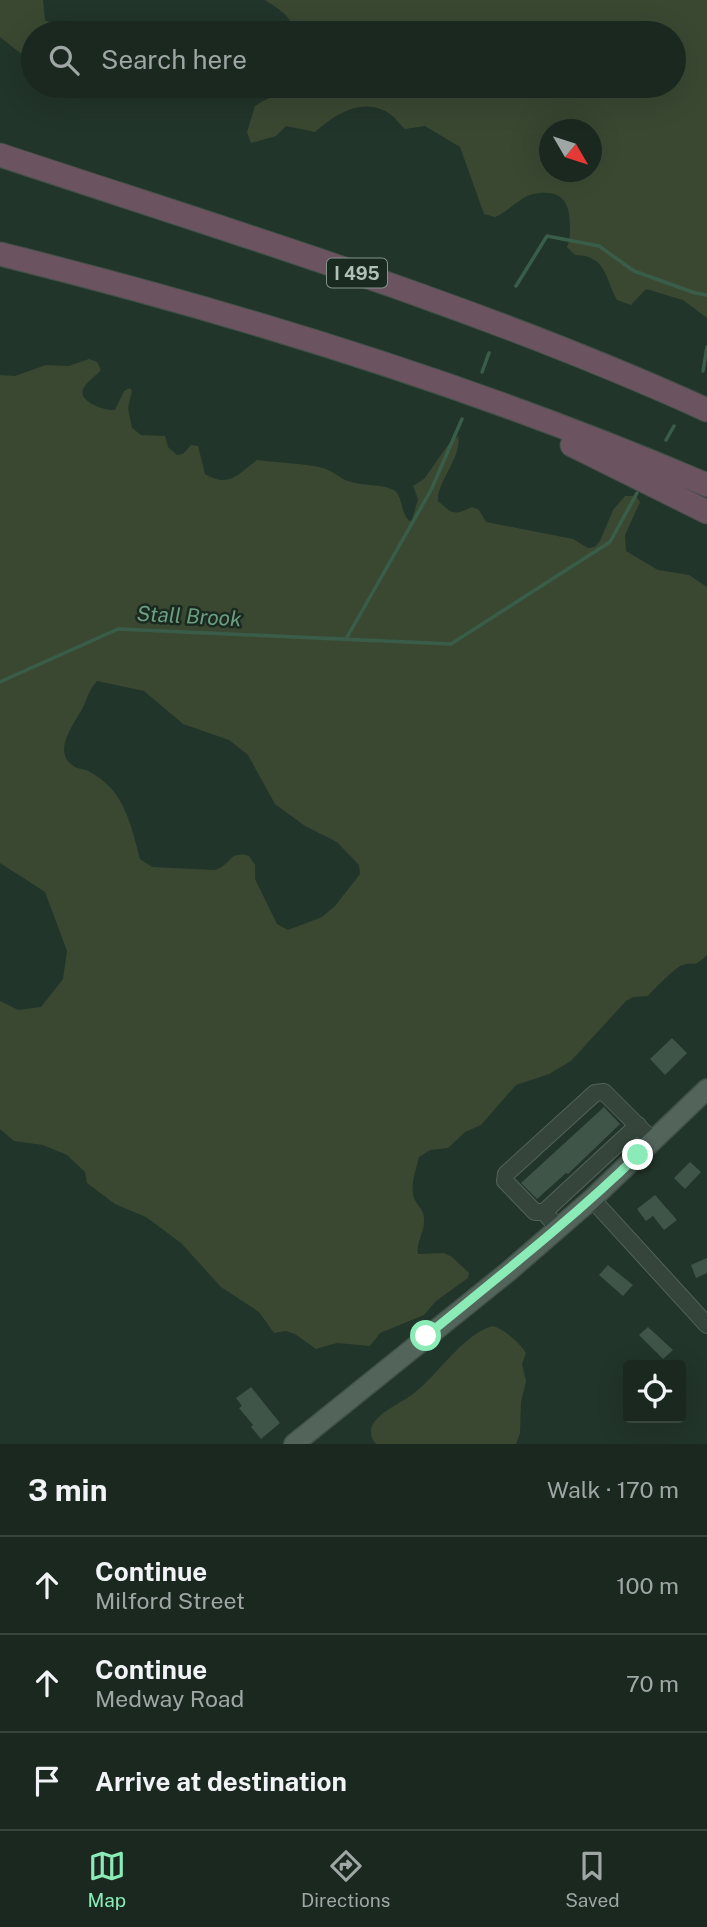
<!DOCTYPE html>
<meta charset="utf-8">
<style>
body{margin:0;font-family:"Public Sans",sans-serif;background:#233029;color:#f1f3f6}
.controls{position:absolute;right:21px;bottom:21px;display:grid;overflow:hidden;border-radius:7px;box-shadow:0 7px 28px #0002}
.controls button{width:63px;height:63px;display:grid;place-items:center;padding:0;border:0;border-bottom:2px solid #38443e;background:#1a2820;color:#f1f3f6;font:35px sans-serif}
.compass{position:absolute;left:539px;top:119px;width:63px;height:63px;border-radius:50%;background:#1a2820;box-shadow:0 7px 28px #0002;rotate:129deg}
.stop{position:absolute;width:21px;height:21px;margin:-16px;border:5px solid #8bebb7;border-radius:50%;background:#fff}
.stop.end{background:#8bebb7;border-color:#fff;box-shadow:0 2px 7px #0008}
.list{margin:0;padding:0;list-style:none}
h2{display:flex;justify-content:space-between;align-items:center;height:91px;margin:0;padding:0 28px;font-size:30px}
h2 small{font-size:23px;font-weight:400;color:#9fa6a5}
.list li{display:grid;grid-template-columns:46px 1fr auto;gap:21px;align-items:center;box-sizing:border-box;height:98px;padding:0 28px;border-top:2px solid #38443e}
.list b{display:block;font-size:26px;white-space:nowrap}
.list p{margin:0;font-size:23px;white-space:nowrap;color:#9fa6a5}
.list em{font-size:23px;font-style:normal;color:#9fa6a5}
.icon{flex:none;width:38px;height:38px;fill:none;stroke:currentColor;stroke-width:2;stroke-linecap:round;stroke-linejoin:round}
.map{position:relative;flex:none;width:707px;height:1444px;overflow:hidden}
.search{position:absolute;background:#1a2820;box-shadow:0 7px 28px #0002;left:21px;right:21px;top:21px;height:77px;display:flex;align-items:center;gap:18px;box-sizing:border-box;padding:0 24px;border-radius:38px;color:#9fa6a5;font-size:26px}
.sheet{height:385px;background:#1a2820}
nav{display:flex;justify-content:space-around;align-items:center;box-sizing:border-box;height:98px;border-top:2px solid #38443e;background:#1a2820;font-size:19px;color:#9fa6a5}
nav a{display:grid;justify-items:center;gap:4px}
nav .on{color:#8bebb7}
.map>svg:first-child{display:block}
</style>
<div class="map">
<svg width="707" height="1444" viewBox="0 0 707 1444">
<rect width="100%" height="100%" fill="#22352a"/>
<path fill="#3a4832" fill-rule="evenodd" d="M0,0h43l2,20 21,13h-33v21l-13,-1 -20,-16z
M265,0h442v318l-24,-18 -37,-11 -15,16 -14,-5c-12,-22 -11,-45 -42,-45l-8,-8c3,-7 3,-13 3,-21 0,-26 -10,-37 -37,-32 -13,3 -25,18 -38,23l-11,-3 -24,-67 -35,-21 -20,3c-7,-6 -11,-14 -20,-18 -25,-13 -51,4 -70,21l-29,-6 -10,10 -25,7 -4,-11 8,-26c10,-7 26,-12 33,-20h386v-53h-380c-1,-17 -16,-24 -29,-33zM550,130h42v42h-42z
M89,359l8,3 4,8c-5,6 -12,10 -16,16 -12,15 21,25 30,24l9,-19 6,-3 2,3 -4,17 4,20 9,7 24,1 3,11 9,8 6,-1 8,-9 7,1 7,28c24,14 32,1 52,-14 21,3 45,3 66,8 9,2 16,10 25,13 13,5 38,3 47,10 8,7 5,19 14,30l3,-1 6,-21 -5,-13 11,-7 24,-34 10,-9c5,20 -22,47 -20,65 15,13 15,15 34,6l7,3 7,12 87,17 15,9 7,-1 5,-6 13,-31 12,-14h11l4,6 -15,33 1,16 32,19 31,5 18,12v368c-15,14 -10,6 -25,10 -5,1 -30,26 -34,31l-15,1 -7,4 -55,60 -22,13 -33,11 -35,40 -16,7 -17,16 -18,2 -11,7c-3,13 -11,32 -3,45 5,8 8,8 8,19 0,12 -8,22 -6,33l26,-1 8,4 17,16 -1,5 -32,23 -12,14 -44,18 -10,13 -33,-3 -21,6 -21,-15 -9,-3 -12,2 -15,-21 -38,-25 -40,-44 -35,-26 -31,-13 -28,-21 -2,-11 -18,-17 -24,-10 -29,-4 -14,-12v-128l18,9 23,-3 22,-28 4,-28 -22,-59 -45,-29v-488l15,1 31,-11 23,1zM97,681l47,10 39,33 46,16 19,15 27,49 30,22 32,16 22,23 1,9 -25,32 -13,11 -34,13 -11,-6 -22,-45v-14l-6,-9c-21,-6 -17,9 -34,14l-63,-3 -12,-8c-6,-22 -11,-47 -25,-66 -5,-7 -17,-17 -25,-21 -4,-3 -11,-3 -15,-5 -26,-15 2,-46 9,-62 5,-11 4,-13 13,-24z
M493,1326c11,3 27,17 33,27l-4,11 4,17 -5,21 -1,31 -4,11h-140c-5,-6 -7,-13 -3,-20 8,-13 28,-21 40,-30 24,-18 51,-61 80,-68z"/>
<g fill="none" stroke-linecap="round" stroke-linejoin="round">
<path stroke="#395d48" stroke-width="3.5" d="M516,286l31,-50 52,10 35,25 61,22 12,2
M703,371l4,-24
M482,372l7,-19
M666,440l8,-14
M346,639l85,-149 31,-71
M0,682l118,-53 333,15 159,-102 27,-49"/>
</g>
<path fill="#3f5548" d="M672,1038l15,15 -22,22 -15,-16z
M604,1107l16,17 -52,50 -2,-1 -29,26 -16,-16z
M690,1162l11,10 -16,17 -11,-11z
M655,1195l22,25 -13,10 -11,-14 -7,5 -9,-12z
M707,1258v15l-11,5 -5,-13z
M608,1265l25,20 -10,11 -24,-21z
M648,1327l25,23 -10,9 -24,-24z
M251,1387l29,36 -19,16 -10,-12 2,-2 -14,-17 3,-2 -6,-8z"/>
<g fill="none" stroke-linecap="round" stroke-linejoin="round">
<g stroke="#53635a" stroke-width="18">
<path id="minor" d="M592,1199l115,126
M544,1212l94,-87
M558,1228l-14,-16h-9l-30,-31 1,-7 89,-81 9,-1 49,49"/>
</g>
<g stroke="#425248" stroke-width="22">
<path id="major" d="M294,1444l215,-173 83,-72 115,-110"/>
</g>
<g stroke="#405047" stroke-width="25">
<path id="highway" d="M0,155c238,79 478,151 707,255
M0,254c242,60 478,133 707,231
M572,445l135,67"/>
</g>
<use href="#minor" stroke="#35453c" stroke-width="16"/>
<use href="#major" stroke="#53655b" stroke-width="19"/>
<use href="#highway" stroke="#6b5360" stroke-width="23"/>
</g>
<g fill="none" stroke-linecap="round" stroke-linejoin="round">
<path stroke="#8bebb7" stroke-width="9" d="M426,1336c72,-59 145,-116 212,-181"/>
</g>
<g text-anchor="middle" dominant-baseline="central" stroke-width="5" stroke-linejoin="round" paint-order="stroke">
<rect fill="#1b2a21" stroke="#83948b" stroke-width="2" x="327" y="258.5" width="60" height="29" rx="5"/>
<g font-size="18" font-weight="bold" fill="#b0c2b8">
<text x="357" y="273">I 495</text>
</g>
<g font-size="21" font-style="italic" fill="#6c9e81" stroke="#1b2a21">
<text transform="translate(189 616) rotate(3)">Stall Brook</text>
</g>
</g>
</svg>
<div class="controls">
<button><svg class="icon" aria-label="locate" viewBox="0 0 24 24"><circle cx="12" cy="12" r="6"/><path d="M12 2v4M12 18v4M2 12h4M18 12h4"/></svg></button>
</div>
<svg class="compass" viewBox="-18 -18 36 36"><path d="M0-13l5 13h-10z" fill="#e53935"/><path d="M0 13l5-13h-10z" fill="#9fa6a5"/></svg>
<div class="stop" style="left:426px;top:1336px"></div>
<div class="stop end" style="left:638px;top:1155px"></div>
<div class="search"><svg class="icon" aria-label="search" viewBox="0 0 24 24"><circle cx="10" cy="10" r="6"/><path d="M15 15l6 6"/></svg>Search here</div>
</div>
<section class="sheet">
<h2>3 min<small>Walk · 170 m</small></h2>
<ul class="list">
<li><svg class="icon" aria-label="ahead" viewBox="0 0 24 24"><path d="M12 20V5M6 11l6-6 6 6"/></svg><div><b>Continue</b><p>Milford Street</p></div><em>100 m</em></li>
<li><svg class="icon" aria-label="ahead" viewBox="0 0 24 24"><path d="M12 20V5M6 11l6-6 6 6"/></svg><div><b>Continue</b><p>Medway Road</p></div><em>70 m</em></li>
<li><svg class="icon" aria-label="arrive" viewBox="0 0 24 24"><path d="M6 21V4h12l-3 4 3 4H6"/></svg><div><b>Arrive at destination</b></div></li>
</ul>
</section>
<nav>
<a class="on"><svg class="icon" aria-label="map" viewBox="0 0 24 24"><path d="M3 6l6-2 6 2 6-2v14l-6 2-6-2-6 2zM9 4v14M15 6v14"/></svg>Map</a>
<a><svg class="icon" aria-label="directions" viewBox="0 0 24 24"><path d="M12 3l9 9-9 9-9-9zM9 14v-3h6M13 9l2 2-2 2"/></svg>Directions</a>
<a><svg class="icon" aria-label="saved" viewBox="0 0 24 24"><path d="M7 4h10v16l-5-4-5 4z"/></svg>Saved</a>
</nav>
